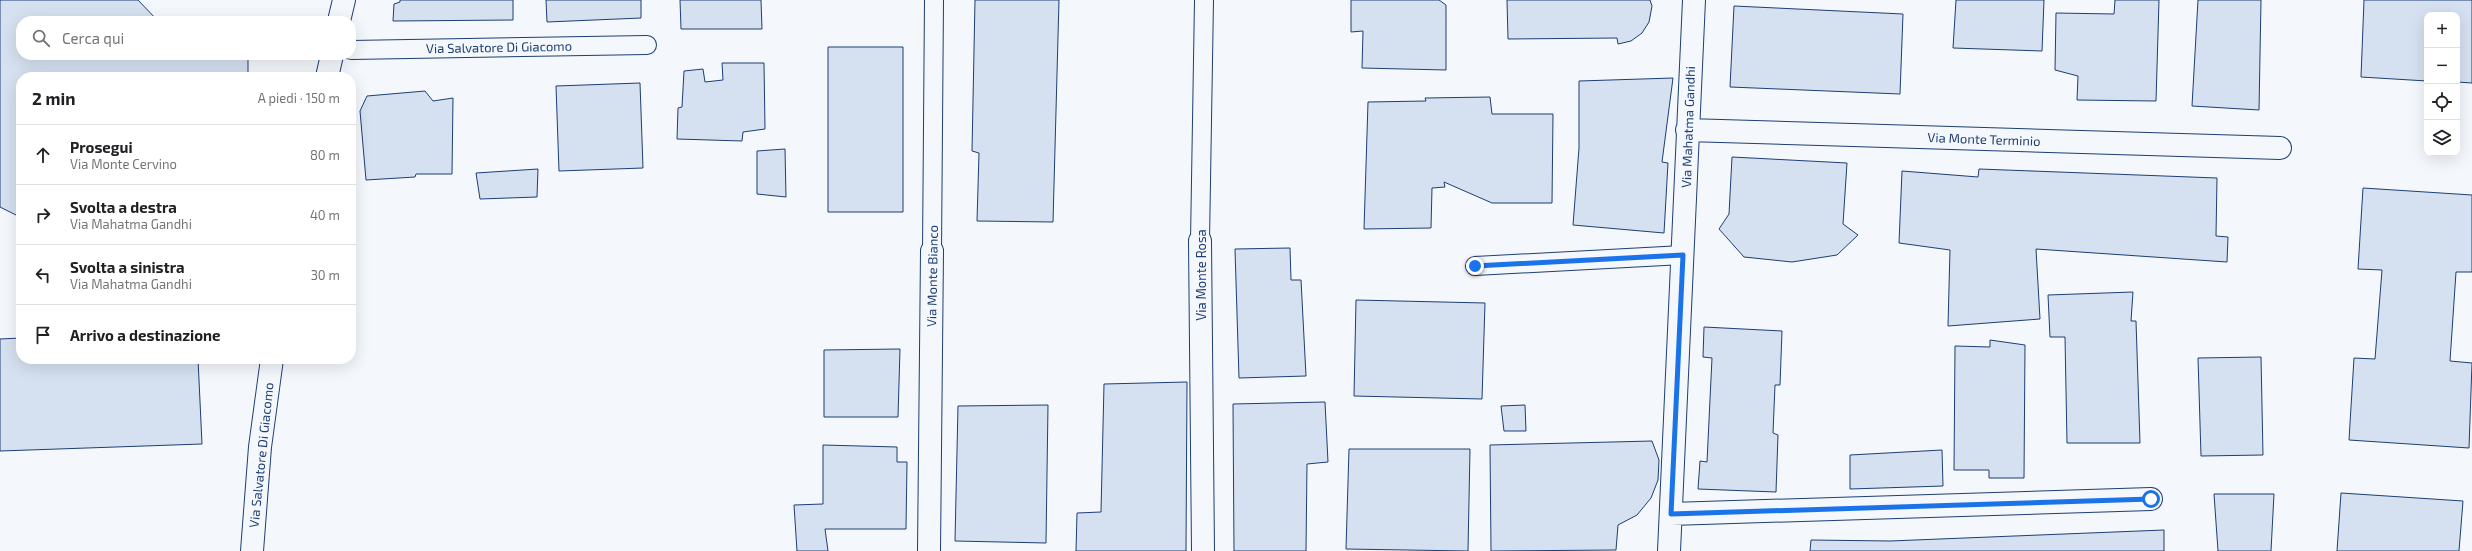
<!DOCTYPE html>
<html lang="it">
<meta charset="utf-8">
<style>
body{margin:0;font-family:"Exo 2",sans-serif;background:#f6f6f6;color:#202124}
.controls{position:absolute;right:12px;top:12px;display:grid;overflow:hidden;border-radius:8px;box-shadow:0 4px 16px #0002}
.controls button{width:36px;height:36px;display:grid;place-items:center;padding:0;border:0;border-bottom:1px solid #e0e0e0;background:#fff;color:#202124;font:20px sans-serif}
.stop{position:absolute;width:12px;height:12px;margin:-9px;border:3px solid #1a73e8;border-radius:50%;background:#fff}
.stop.end{background:#1a73e8;border-color:#fff;box-shadow:0 1px 4px #0008}
.list{margin:0;padding:0;list-style:none}
h2{display:flex;justify-content:space-between;align-items:center;height:52px;margin:0;padding:0 16px;font-size:17px}
h2 small{font-size:13px;font-weight:400;color:#757577}
.list li{display:grid;grid-template-columns:26px 1fr auto;gap:12px;align-items:center;box-sizing:border-box;height:60px;padding:0 16px;border-top:1px solid #e0e0e0}
.list b{display:block;font-size:15px;white-space:nowrap}
.list p{margin:0;font-size:13px;white-space:nowrap;color:#757577}
.list em{font-size:13px;font-style:normal;color:#757577}
.icon{flex:none;width:22px;height:22px;fill:none;stroke:currentColor;stroke-width:2;stroke-linecap:round;stroke-linejoin:round}
.map{position:relative;flex:none;width:2472px;height:551px;overflow:hidden}
.search{position:absolute;background:#fff;box-shadow:0 4px 16px #0002;left:16px;top:16px;width:340px;height:44px;display:flex;align-items:center;gap:10px;box-sizing:border-box;padding:0 14px;border-radius:16px;color:#757577;font-size:15px}
.panel{position:absolute;background:#fff;box-shadow:0 4px 16px #0002;left:16px;top:72px;width:340px;height:292px;border-radius:16px}
.map>svg:first-child{display:block}
</style>
<div class="map">
<svg width="2472" height="551" viewBox="0 0 2472 551">
<rect width="100%" height="100%" fill="#f4f7fb"/>
<path fill="#d5e0f0" stroke="#1d3f73" d="M0,0h138l20,21h-137v34h227v22h-227v139h-3l-18,-9z
M400,0h113v20l-120,1 1,-17 6,-2z
M546,0h95v18l-94,4z
M680,0h81l1,29h-81z
M975,0h84l-6,222 -76,-1 2,-68 -7,-2z
M1351,0h88l7,5v65l-84,-2 1,-37 -12,1z
M1507,0h143l2,6 -3,16 -7,11 -11,8 -13,3 -1,-6 -109,1z
M1956,0h88l-2,51 -89,-3z
M2115,0h44l-3,101 -79,-1 1,-24 -23,-6 1,-57 58,1z
M2198,0h63l-2,110 -67,-4z
M2364,0h108v83l-15,-1v-67h-30v66l-66,-4z
M1734,6l169,8 -3,80 -170,-7z
M828,47h75v165h-75z
M722,63h42l1,66 -22,3 -1,9 -65,-2 1,-31 4,-1 2,-36 19,-2 2,13 18,-2z
M1673,78l-11,84 6,1 -4,70 -91,-8 6,-77v-67z
M640,83l3,85 -84,3 -3,-85z
M425,91l8,10 20,-3 -1,76h-36l-1,3 -49,3 -6,-69 7,-15z
M1490,97l2,17h61l-1,89h-60l-48,-21 1,5 -13,1 -1,40 -67,1 4,-127 58,-1 -1,-3z
M785,149l1,48 -29,-3v-43z
M1732,157l115,6 -4,61 15,11 -21,20 -45,7 -48,-5 -25,-28 10,-15z
M538,169l-1,28 -57,2 -4,-26z
M1979,169l238,9 -1,58 12,1 -1,25 -191,-13 4,70 -92,7 2,-76 -51,-7 3,-72 76,6z
M2363,188l109,7v77h-16l-6,89 22,2 -3,85 -120,-8 5,-82 21,1 7,-89 -24,-1z
M1290,248l1,32h10l5,96 -67,2 -4,-129z
M2133,292l-2,29h5l4,122h-73l-2,-106h-15l-2,-42z
M1356,300l129,3 -3,96 -128,-3z
M1704,327l78,4 -2,54h-5l-2,48 5,2 -2,57 -78,-3 2,-28 7,1 5,-104 -9,-1z
M21,338v21h177l4,85 -202,7v-112z
M1990,340l35,5 -1,133h-35v-8h-35l1,-124 35,1z
M900,349l-2,68h-74v-67z
M2261,357l2,98 -62,1 -3,-98z
M1187,382l-1,169h-110l1,-38 24,-1 3,-128z
M1325,402l3,60 -21,2 -1,87h-72l-1,-147z
M1048,405l-2,138 -91,-2 3,-135z
M1525,405l1,26h-22l-3,-25z
M1652,441l7,19 -1,20 -7,18 -14,17 -19,10 -2,25 -125,1 -1,-106z
M823,445l74,2v15h10l-1,67h-81l3,22h-31l-3,-46 29,-1z
M1349,449h121l-2,102 -122,-2z
M1942,450l1,36 -93,3v-34z
M2341,493l122,8 -4,50h-122z
M2214,494h60l-3,57h-53z
M2164,530v21h-354l1,-11 79,1z"/>
<g fill="none" stroke-linecap="round" stroke-linejoin="round">
<g stroke="#1d3f73" stroke-width="20">
<path id="service" d="M351,50l296,-5
M1200,241l4,-241
M932,251l2,-251
M1475,266l208,-11"/>
</g>
<g stroke="#1d3f73" stroke-width="24">
<path id="minor" d="M339,21l5,-21
M327,77l5,-22
M1687,130l593,18
M1200,241l3,310
M1671,514l480,-15
M252,551l8,-104 12,-88
M929,551l3,-300
M1669,551l25,-551"/>
</g>
<use href="#service" stroke="#f4f7fb" stroke-width="18"/>
<use href="#minor" stroke="#f4f7fb" stroke-width="22"/>
</g>
<g fill="none" stroke-linecap="round" stroke-linejoin="round">
<path stroke="#1a73e8" stroke-width="5" d="M1475,266l208,-11 -12,259 480,-15"/>
</g>
<g text-anchor="middle" dominant-baseline="central" stroke-width="3" stroke-linejoin="round" paint-order="stroke">
<g font-size="13" fill="#1d3f73" stroke="#f4f7fb">
<text transform="translate(499 47) rotate(-1)">Via Salvatore Di Giacomo</text>
<text transform="translate(1688 127) rotate(-88)">Via Mahatma Gandhi</text>
<text transform="translate(1984 139) rotate(2)">Via Monte Terminio</text>
<text transform="translate(1201 275) rotate(-90)">Via Monte Rosa</text>
<text transform="translate(932 276) rotate(-89)">Via Monte Bianco</text>
<text transform="translate(261 455) rotate(-84)">Via Salvatore Di Giacomo</text>
</g>
</g>
</svg>
<div class="controls">
<button>+</button>
<button>−</button>
<button><svg class="icon" aria-label="locate" viewBox="0 0 24 24"><circle cx="12" cy="12" r="6"/><path d="M12 2v4M12 18v4M2 12h4M18 12h4"/></svg></button>
<button><svg class="icon" aria-label="layers" viewBox="0 0 24 24"><path d="M12 4l9 5-9 5-9-5zM3 14l9 5 9-5"/></svg></button>
</div>
<div class="stop" style="left:2151px;top:499px"></div>
<div class="stop end" style="left:1475px;top:266px"></div>
<div class="search"><svg class="icon" aria-label="search" viewBox="0 0 24 24"><circle cx="10" cy="10" r="6"/><path d="M15 15l6 6"/></svg>Cerca qui</div>
<section class="panel">
<h2>2 min<small>A piedi · 150 m</small></h2>
<ul class="list">
<li><svg class="icon" aria-label="ahead" viewBox="0 0 24 24"><path d="M12 20V5M6 11l6-6 6 6"/></svg><div><b>Prosegui</b><p>Via Monte Cervino</p></div><em>80 m</em></li>
<li><svg class="icon" aria-label="right" viewBox="0 0 24 24"><path d="M7 20v-9h11M14 6l5 5-5 5"/></svg><div><b>Svolta a destra</b><p>Via Mahatma Gandhi</p></div><em>40 m</em></li>
<li><svg class="icon" aria-label="left" viewBox="0 0 24 24"><path d="M17 20v-9H6M10 6l-5 5 5 5"/></svg><div><b>Svolta a sinistra</b><p>Via Mahatma Gandhi</p></div><em>30 m</em></li>
<li><svg class="icon" aria-label="arrive" viewBox="0 0 24 24"><path d="M6 21V4h12l-3 4 3 4H6"/></svg><div><b>Arrivo a destinazione</b></div></li>
</ul>
</section>
</div>
